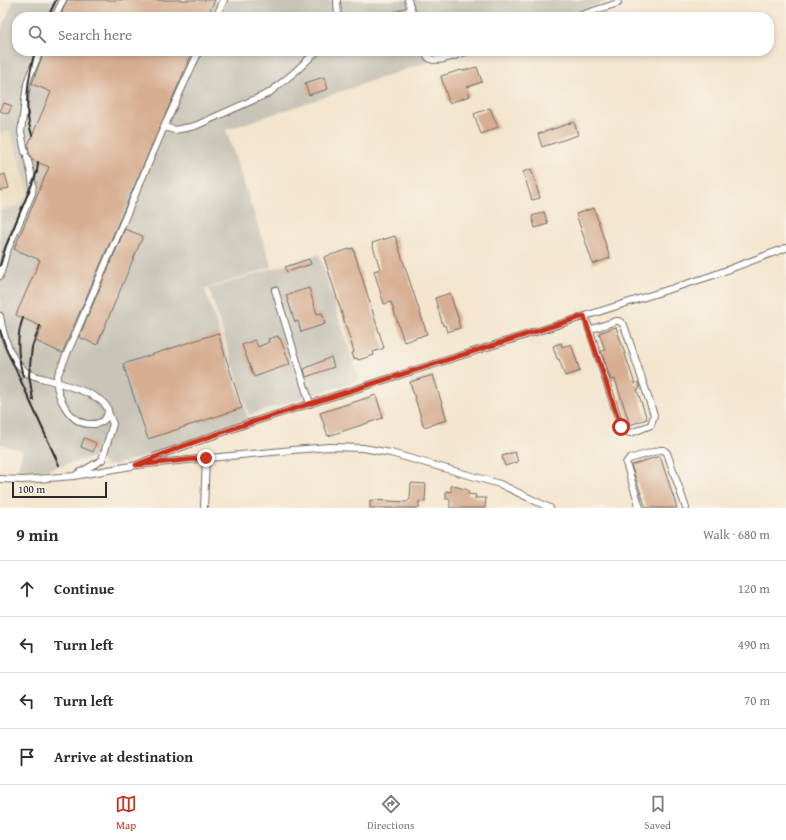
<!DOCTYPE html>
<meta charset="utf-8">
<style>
body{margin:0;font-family:"Gentium Book Plus",serif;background:#f2f2f3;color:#2b2b33}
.scale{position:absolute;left:12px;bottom:10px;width:95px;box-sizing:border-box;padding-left:4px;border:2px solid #2b2b2b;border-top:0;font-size:11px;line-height:14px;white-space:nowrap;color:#2b2b2b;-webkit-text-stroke:3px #f7f3e8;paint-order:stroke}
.stop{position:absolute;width:12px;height:12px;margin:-9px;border:3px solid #c8321e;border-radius:50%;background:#fff}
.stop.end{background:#c8321e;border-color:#fff;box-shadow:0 1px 4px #0008}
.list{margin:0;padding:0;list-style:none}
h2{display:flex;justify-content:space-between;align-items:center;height:52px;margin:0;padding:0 16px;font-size:17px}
h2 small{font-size:13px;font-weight:400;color:#7c7c81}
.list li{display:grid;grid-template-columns:26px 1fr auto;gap:12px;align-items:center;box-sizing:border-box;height:56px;padding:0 16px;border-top:1px solid #e1e1e2}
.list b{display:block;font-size:15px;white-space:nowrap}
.list em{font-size:13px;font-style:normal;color:#7c7c81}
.icon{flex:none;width:22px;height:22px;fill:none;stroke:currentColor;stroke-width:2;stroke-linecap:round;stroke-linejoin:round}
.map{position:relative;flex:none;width:786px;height:508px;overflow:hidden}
.search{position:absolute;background:#fff;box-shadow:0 2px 6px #0003;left:12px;right:12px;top:12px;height:44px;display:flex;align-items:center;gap:10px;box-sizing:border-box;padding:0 14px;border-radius:16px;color:#7c7c81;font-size:15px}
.sheet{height:276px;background:#fff}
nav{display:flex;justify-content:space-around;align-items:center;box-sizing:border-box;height:56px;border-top:1px solid #e1e1e2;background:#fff;font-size:11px;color:#7c7c81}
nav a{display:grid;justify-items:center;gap:2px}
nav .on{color:#c8321e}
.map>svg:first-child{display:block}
</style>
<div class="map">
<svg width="786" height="508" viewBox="0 0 786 508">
<rect width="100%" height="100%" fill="#f7f3e8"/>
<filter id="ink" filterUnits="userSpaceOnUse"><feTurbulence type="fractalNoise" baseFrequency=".025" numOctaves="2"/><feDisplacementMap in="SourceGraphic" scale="8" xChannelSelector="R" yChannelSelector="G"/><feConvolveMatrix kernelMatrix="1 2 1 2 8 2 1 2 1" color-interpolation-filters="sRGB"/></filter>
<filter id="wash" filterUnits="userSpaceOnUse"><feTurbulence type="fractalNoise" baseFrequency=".012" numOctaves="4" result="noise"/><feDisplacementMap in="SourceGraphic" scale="16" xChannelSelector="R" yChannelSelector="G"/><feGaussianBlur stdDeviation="0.9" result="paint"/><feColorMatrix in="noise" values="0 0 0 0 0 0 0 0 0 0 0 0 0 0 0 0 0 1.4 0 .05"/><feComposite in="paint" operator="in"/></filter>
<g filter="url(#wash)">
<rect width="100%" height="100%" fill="#f4e5ce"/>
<path fill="#e8daba" d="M10,130l19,62 -11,13 -18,6v-78z"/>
<path fill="#c9c4b8" d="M14,0h598l-50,17h-545v34h444l-235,79 46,137 -67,22 44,132 -77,25 -45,16 -21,4 -9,-10 -33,9 -36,9 -11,-3 6,-20 -23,-7v-233l18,-6 11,-13 -19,-61 -10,2v-102z
M319,254l40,126 -110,35 -40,-126z"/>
<g id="blocks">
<path fill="#d7ae92" d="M67,0h148l-8,17h-147z
M44,51h149l-131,302 -26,-12 6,-14 -26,-12 24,-55 -26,-11 35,-82 -17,-7 -3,-7 -1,-8 23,-53 -19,-8z
M477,67l5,15 -15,5 3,9 -21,7 -8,-27 20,-6 1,1z
M324,77l4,12 -19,6 -4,-12z
M4,103l8,3 -4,8 -8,-3z
M490,108l8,19 -17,7 -7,-20z
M574,122l4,13 -36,12 -4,-13z
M531,169l9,29 -8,2 -9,-28z
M5,174l4,14 -9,3v-15z
M594,208l16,50 -17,6 -17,-50z
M544,212l4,12 -13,4 -3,-12z
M125,229l18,7 -46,109 -18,-8z
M395,236l32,98 -23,8 -13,-40 -7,2 -10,-33 6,-2 -8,-26z
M353,248l31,100 -11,4 1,3 -16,5 -1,-2 -3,1 -2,-6 2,-1 -30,-95z
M309,259l2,5 -24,8 -2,-5z
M309,288l8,26 5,-1 3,11 -24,8 -3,-11 -3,1 -9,-27z
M450,293l9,28h-1l2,7 -13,4 -2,-7 -2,1 -8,-28z
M616,327l19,57 3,-2 2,6 -3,2 10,29 -17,6 -15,-46 -4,1 -10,-29 4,-1 -6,-17z
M218,333l24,75 -94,31 -25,-75z
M278,336l1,3 1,-1 10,26 -36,13 -12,-32 13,-5 3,7 11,-5 -1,-3z
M561,343l1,4 9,-3 9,27 -15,5 -6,-17h-2l-4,-13z
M331,357l3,10 -28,10 -2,-8z
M433,375l14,45 -23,7 -14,-45z
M376,395l7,23 -55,18 -8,-23z
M84,438l12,5 -3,9 -12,-5z
M515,452l3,10 -13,4 -3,-10z
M660,456l17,52h-31l-15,-43z
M411,483l15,1 -1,18 -6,-1v7h-49v-8l37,2 3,-3z
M451,485l17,5v4l8,1 -1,3h11l-1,10h-35v-9h-4v-8l5,1z"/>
</g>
</g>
<g filter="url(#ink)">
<use href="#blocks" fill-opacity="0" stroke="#716c64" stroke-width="1"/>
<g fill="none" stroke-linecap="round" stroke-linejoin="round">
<g stroke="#716c64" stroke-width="8">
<path id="minor" d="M337,0l1,17
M408,0l6,17
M55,17l8,-17
M216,17l8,-17
M390,17l21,-7
M575,17l43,-14
M425,51c1,2 2,4 3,6 7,8 31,-3 40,-6
M164,127l11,3 20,-4 74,-33 27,-22 21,-20
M25,152l-4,-20 6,-48 2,-7 11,-26
M0,276l6,-23 26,-60c2,-13 -2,-23 -5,-36
M275,290l35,114
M0,316c3,18 8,40 22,52 2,3 6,6 10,7 12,5 95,21 72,45 -4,4 -9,4 -14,4 -20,0 -35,-29 -33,-47l107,-250 35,-76
M585,316l36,111 6,5 4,1 20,-8 3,-10 -30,-90 -5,-4h-3l-27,9
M137,465l20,-9 86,-31 468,-149 75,-28
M77,474l25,-14 11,-36 -5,-12
M0,479l23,1 51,-4 63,-11 156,-15 36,-3 34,1 28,5 109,31 50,24
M204,508l2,-50
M640,508l-14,-45 3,-4 31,-9h4l3,3 19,55"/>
</g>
<use href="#minor" stroke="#fff" stroke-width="6"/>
<path stroke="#2b2b2b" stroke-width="2" d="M48,17l8,-17
M32,135c-9,-27 -4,-57 3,-84
M0,266l6,-20 31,-74 1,-10
M0,330l6,18 53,117
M23,376c-5,-18 -7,-40 0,-58
M33,400l-4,-25 3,-28 8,-21"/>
</g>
</g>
<g fill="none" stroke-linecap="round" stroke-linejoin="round" filter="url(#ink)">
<path stroke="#c8321e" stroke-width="5" d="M206,458l-70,7 42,-17 65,-23 341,-109 37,111"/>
</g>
</svg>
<div class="scale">100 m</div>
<div class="stop" style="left:621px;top:427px"></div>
<div class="stop end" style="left:206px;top:458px"></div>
<div class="search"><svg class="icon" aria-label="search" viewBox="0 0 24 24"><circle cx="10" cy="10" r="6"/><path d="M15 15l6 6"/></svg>Search here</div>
</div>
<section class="sheet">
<h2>9 min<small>Walk · 680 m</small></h2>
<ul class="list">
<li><svg class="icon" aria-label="ahead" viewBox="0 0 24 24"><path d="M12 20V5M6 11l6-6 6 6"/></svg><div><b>Continue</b></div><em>120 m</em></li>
<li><svg class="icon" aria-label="left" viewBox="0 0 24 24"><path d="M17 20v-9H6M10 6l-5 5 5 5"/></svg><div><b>Turn left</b></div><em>490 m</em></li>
<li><svg class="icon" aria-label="left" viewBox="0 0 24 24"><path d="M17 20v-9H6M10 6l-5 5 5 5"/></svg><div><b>Turn left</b></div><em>70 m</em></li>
<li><svg class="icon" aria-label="arrive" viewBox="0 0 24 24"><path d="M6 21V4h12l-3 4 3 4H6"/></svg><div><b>Arrive at destination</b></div></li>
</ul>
</section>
<nav>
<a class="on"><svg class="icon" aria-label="map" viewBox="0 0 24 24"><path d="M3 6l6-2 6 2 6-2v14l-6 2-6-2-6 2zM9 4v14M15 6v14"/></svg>Map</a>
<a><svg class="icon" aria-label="directions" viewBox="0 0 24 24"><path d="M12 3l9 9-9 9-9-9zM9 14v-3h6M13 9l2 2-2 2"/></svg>Directions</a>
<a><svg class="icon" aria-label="saved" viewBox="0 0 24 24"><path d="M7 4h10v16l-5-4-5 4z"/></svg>Saved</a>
</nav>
